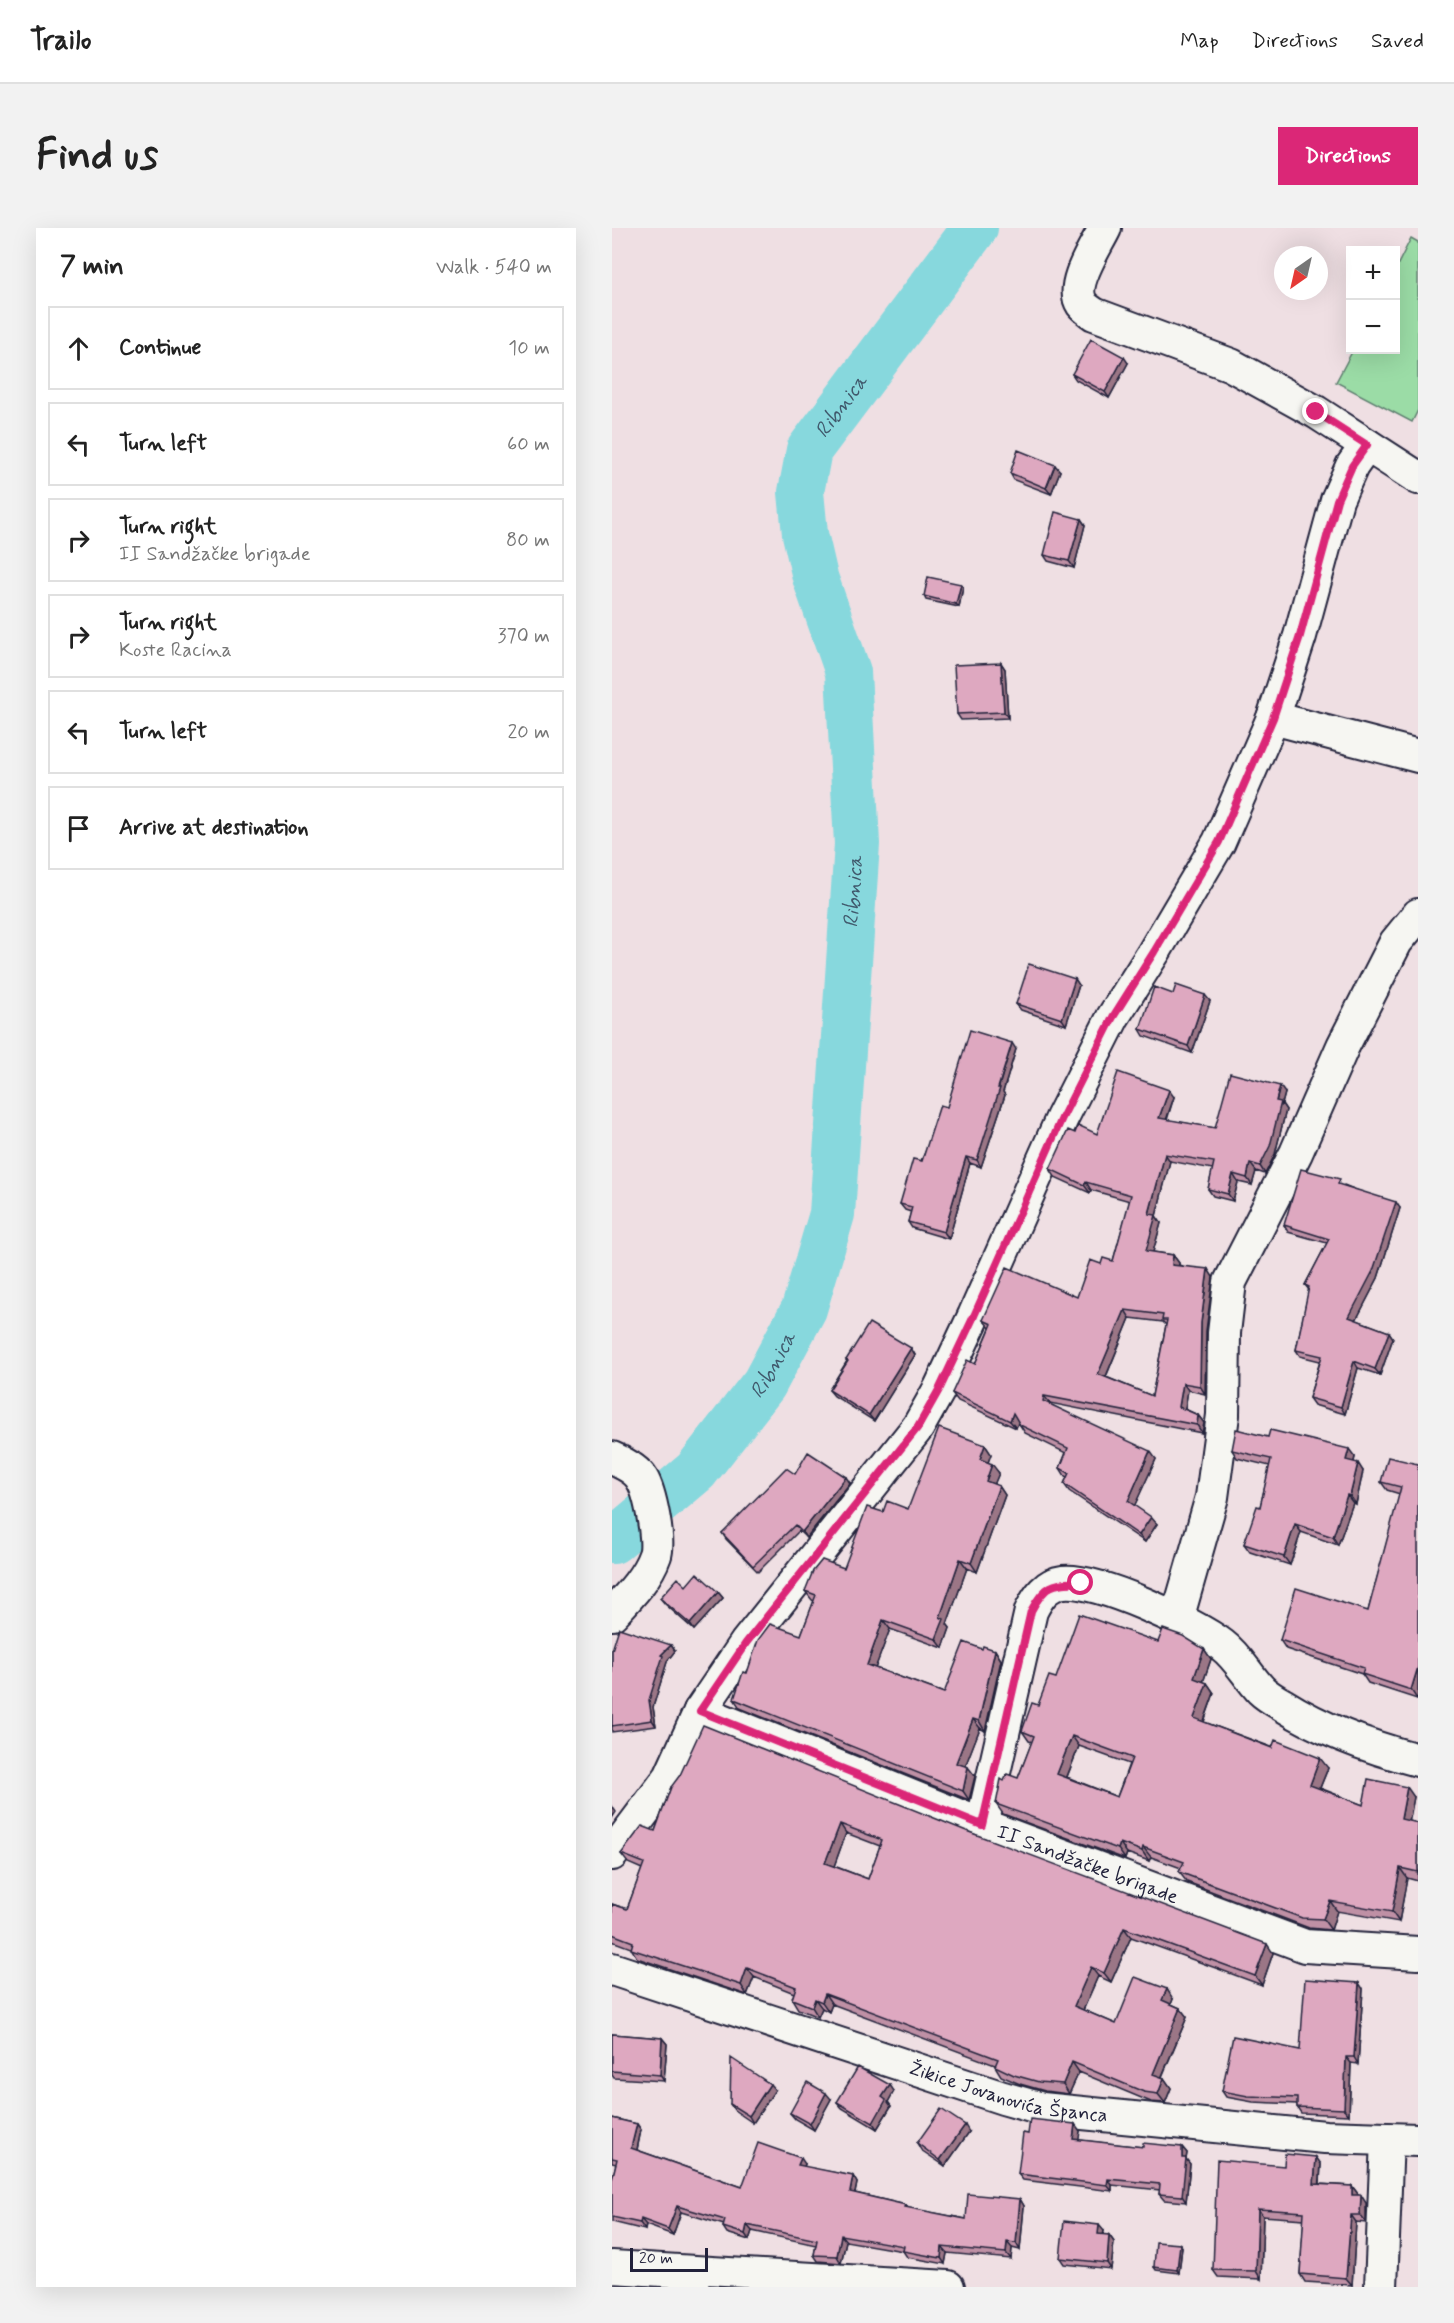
<!DOCTYPE html>
<meta charset="utf-8">
<style>
body{margin:0;font-family:Mynerve,sans-serif;background:#f2f2f2;color:#222}
.controls{position:absolute;right:18px;top:18px;display:grid;overflow:hidden;border-radius:0px;box-shadow:0 6px 24px #0002}
.controls button{width:54px;height:54px;display:grid;place-items:center;padding:0;border:0;border-bottom:2px solid #e0e0e0;background:#fff;color:#222;font:30px sans-serif}
.compass{position:absolute;left:662px;top:18px;width:54px;height:54px;border-radius:50%;background:#fff;box-shadow:0 6px 24px #0002;rotate:214deg}
.scale{position:absolute;left:18px;bottom:15px;width:78px;box-sizing:border-box;padding-left:6px;border:3px solid #22223b;border-top:0;font-size:16px;line-height:21px;white-space:nowrap;color:#22223b;-webkit-text-stroke:4px #f6f6f2;paint-order:stroke}
.stop{position:absolute;width:18px;height:18px;margin:-14px;border:4px solid #db2777;border-radius:50%;background:#fff}
.stop.end{background:#db2777;border-color:#fff;box-shadow:0 2px 6px #0008}
.list{margin:0;padding:0;list-style:none}
h2{display:flex;justify-content:space-between;align-items:center;height:78px;margin:0;padding:0 24px;font-size:26px}
h2 small{font-size:20px;font-weight:400;color:#767676}
.list li{display:grid;grid-template-columns:39px 1fr auto;gap:18px;align-items:center;box-sizing:border-box;height:84px;margin:0 12px 12px;padding:0 12px;border:2px solid #e0e0e0;border-radius:0px}
.list b{display:block;font-size:22px;white-space:nowrap}
.list p{margin:0;font-size:20px;white-space:nowrap;color:#767676}
.list em{font-size:20px;font-style:normal;color:#767676}
.icon{flex:none;width:33px;height:33px;fill:none;stroke:currentColor;stroke-width:2;stroke-linecap:round;stroke-linejoin:round}
.map{position:relative;flex:none;width:806px;height:2059px;overflow:hidden;border-radius:0px}
header{display:flex;align-items:center;gap:36px;box-sizing:border-box;height:84px;padding:0 30px;background:#fff;border-bottom:2px solid #e0e0e0}
header strong{font-size:28px}
nav{display:flex;gap:33px;margin-inline-start:auto;font-size:21px}
.intro{display:flex;align-items:center;justify-content:space-between;box-sizing:border-box;height:144px;padding:0 36px}
h1{margin:0;font-size:42px}
.button{padding:15px 27px;border-radius:0px;background:#db2777;color:#fff;font-size:21px;font-weight:700}
main{display:flex;gap:36px;padding:0 36px}
aside{flex:1;background:#fff;border-radius:0px;box-shadow:0 6px 24px #0002}
.map>svg:first-child{display:block}
</style>
<header>
<strong>Trailo</strong>
<nav><a>Map</a><a>Directions</a><a>Saved</a></nav>
</header>
<div class="intro"><h1>Find us</h1><a class="button">Directions</a></div>
<main>
<aside>
<h2>7 min<small>Walk · 540 m</small></h2>
<ul class="list">
<li><svg class="icon" aria-label="ahead" viewBox="0 0 24 24"><path d="M12 20V5M6 11l6-6 6 6"/></svg><div><b>Continue</b></div><em>10 m</em></li>
<li><svg class="icon" aria-label="left" viewBox="0 0 24 24"><path d="M17 20v-9H6M10 6l-5 5 5 5"/></svg><div><b>Turn left</b></div><em>60 m</em></li>
<li><svg class="icon" aria-label="right" viewBox="0 0 24 24"><path d="M7 20v-9h11M14 6l5 5-5 5"/></svg><div><b>Turn right</b><p>II Sandžačke brigade</p></div><em>80 m</em></li>
<li><svg class="icon" aria-label="right" viewBox="0 0 24 24"><path d="M7 20v-9h11M14 6l5 5-5 5"/></svg><div><b>Turn right</b><p>Koste Racina</p></div><em>370 m</em></li>
<li><svg class="icon" aria-label="left" viewBox="0 0 24 24"><path d="M17 20v-9H6M10 6l-5 5 5 5"/></svg><div><b>Turn left</b></div><em>20 m</em></li>
<li><svg class="icon" aria-label="arrive" viewBox="0 0 24 24"><path d="M6 21V4h12l-3 4 3 4H6"/></svg><div><b>Arrive at destination</b></div></li>
</ul>
</aside>
<div class="map">
<svg width="806" height="2059" viewBox="0 0 806 2059">
<rect width="100%" height="100%" fill="#efdfe3"/>
<filter id="ink" filterUnits="userSpaceOnUse"><feTurbulence type="fractalNoise" baseFrequency=".0167" numOctaves="2"/><feDisplacementMap in="SourceGraphic" scale="12" xChannelSelector="R" yChannelSelector="G"/><feConvolveMatrix kernelMatrix="1 2 1 2 8 2 1 2 1" color-interpolation-filters="sRGB"/></filter>
<g filter="url(#ink)">
<path fill="#9bdca6" stroke="#5e7f70" stroke-width="1.5" d="M799,10l7,4v168l-6,12 -76,-40 17,-32h43v-82z"/>
<g fill="none" stroke-linecap="round" stroke-linejoin="round">
<path stroke="#87d8dd" stroke-width="46" id="s1" d="M1,1313l83,-70 68,-87 40,-75 28,-95 25,-370 -9,-172 -33,-95 -10,-43 -4,-42 8,-42 166,-222"/>
<g stroke="#22223b" stroke-width="36">
<g id="minor">
<path d="M493,0c-9,19 -36,57 -23,76 3,4 8,7 12,10l137,51 85,47 102,66"/>
<path d="M661,490l145,38"/>
<path d="M0,1230c9,4 25,12 30,21 8,13 18,62 13,76 -8,23 -27,42 -43,59"/>
<path d="M565,1391l35,-122 11,-82 1,-82 6,-51 66,-129 47,-107 53,-104 22,-27"/>
<path id="s2" d="M88,1483l282,114 323,121 113,7"/>
<path d="M370,1597l49,-214c7,-14 15,-27 32,-29 33,-4 132,42 159,63 16,12 25,30 39,45 6,6 15,11 22,15 41,26 89,43 135,55"/>
<path d="M0,1626l58,-77 30,-66 46,-68 172,-216 22,-39 34,-72 88,-198 51,-101 41,-65 65,-110 54,-124 27,-82 37,-136 15,-34 15,-21"/>
<path id="s3" d="M0,1741l391,129 39,11 283,28 93,3"/>
<path d="M0,2039l336,20"/>
<path d="M769,2059l6,-148"/>
</g>
</g>
<use href="#minor" stroke="#f6f6f2" stroke-width="32"/>
</g>
<path fill="#bf90a5" stroke="#22223b" stroke-width="1.5" fill-rule="evenodd" d="M516,135l-19,35 -33,-18 -4,-6z
M448,243l-9,23 -37,-14 -4,-7z
M469,291l4,6 -11,43 -26,-7 -4,-6z
M351,359l-4,20 -33,-7 -2,-4z
M389,435l4,6 3,49 -47,2 -4,-6z
M463,751l4,6 -13,40 -45,-15 -5,-6z
M561,766l37,7 -18,52 -48,-17 -4,-7z
M404,821l-13,43 2,3 -24,72 -11,-4 -21,76 -37,-11 -4,-6 3,-10 -6,-2 -5,-6 47,-97z
M673,865l-3,11 4,6 -11,44 -10,20 -9,-3 -4,14 -14,-3 -5,19 -20,-5 -5,-7 5,-20 -43,-8 -14,55 5,7 -8,29 20,3 6,8v2l34,12 -7,54 -1,63 -17,-4 -3,19 13,6 6,8 -2,10 -152,-30 -1,1 107,55 -22,47 23,18 -12,18 -76,-51 -5,-7 3,-7 -2,-1 -5,-8 6,-15 -41,-20 -7,-11 -2,6 -58,-27 -6,-8 23,-29 15,-36 -7,-8 94,-23 24,-33 12,-3 17,-60 -39,-11 -1,3 -35,-16 -5,-8 25,-36 22,1 77,-37 -7,23 48,8zM518,1090l33,4 3,3 -14,71 -46,-19z
M732,957l56,23 -22,70 -22,42 33,12 4,6 -13,37 -22,-7 -13,46 -31,-9 -5,-7 11,-37 -20,-5 -4,-6 13,-60 -4,-5 22,-42 -39,-11 -4,-7z
M299,1120l4,7 -41,66 -40,-25 -5,-6 18,-29 -1,-1z
M373,1217l6,9 -3,8 11,11 -5,11 5,2 6,9 -28,77 -10,-4 -20,56 3,4 -7,20 -53,-19 -15,39 69,25 38,-44 13,1 6,10 -16,71 -5,-3 -15,38 10,10 -6,24 -229,-92 -6,-9 13,-26 54,-38 13,-34 -2,-1 -7,-9 39,-23 39,-56 25,-3z
M620,1222l123,7 -1,5 9,9 -7,33 -3,-1 -15,42 -37,-13 -11,33 -40,-13 -6,-8 16,-37 10,-41 -33,-8z
M806,1236l-1,235 -49,-16 -6,-9 -76,-25 -6,-9 88,-29 32,-117 -13,-4 -6,-8z
M183,1246l55,9 -44,55 -7,-7 -41,41 -32,-33 -4,-6z
M74,1358l32,6 5,6 -29,32 -29,-26 -5,-6z
M546,1414l46,7 7,10 -8,23 4,1 7,10 -10,29 124,46 -8,20 43,17 51,-8 -5,24 9,2v58l-11,-3 -8,44 -62,-11 -6,19 -22,-2 -122,-46 -8,-10 2,-4 -30,-11 -2,4 -22,-8 -2,6 -122,-45 -7,-10 8,-23 14,-3 14,-36 -3,-1 -7,-10 34,-53zM467,1518l50,18 -12,33 -50,-20z
M59,1417l4,6 -8,10v1l-14,45 3,19 -44,6v-82z
M59,1559l298,45 304,121 -11,32 -131,-48 -20,45 -13,-6 -15,34 33,14 57,-25 -2,5 9,4 7,9 -25,60 2,1 7,10 -6,15 -14,-1 -72,-30 -10,22 -24,-3 -25,-7 -19,-8 -6,-10v-1l-163,-61 -3,8 -7,-4 -4,9 -20,-8 -6,-10 2,-6 -40,-16 -7,18 -110,-37 -6,-10 -19,-7v-37l15,5 15,-40 -14,-6 -7,-9 34,-23zM234,1605l34,13 -12,33 -34,-13z
M751,1761l-5,75 -7,-1 -2,52 -48,-2 -4,-6v-3l-44,-2 -27,-5 -4,-6 78,-41z
M0,1806l50,4 5,6 -3,37 -50,-3 -2,-3z
M163,1862l-22,33 -19,-13 -4,-6z
M282,1863l-6,11 3,4 -14,23 -35,-21 -5,-6z
M219,1871l-17,31 -19,-11 -5,-6z
M0,1890l25,6 4,6 -4,20 105,37 63,-23 -1,3 49,9 4,7 -2,10 51,12 2,3 58,11 54,-20 4,7 -4,44 -8,-2 -1,11 -64,-6 -2,11 -38,-7 -4,-6 -57,-10 -5,22 -23,-2 -4,-6 2,-10 -64,-14 -3,9 -22,-7 -4,-6 1,-2 -43,-13 -8,23 -27,-10 -1,5 -33,-8v-42l4,-16 -4,-1z
M468,1903l-2,9 65,7h39l5,6 -1,6 4,5 -4,38 -22,-2 -5,-6 1,-4 -48,-5v6l-89,-11 -5,-6 10,-40z
M357,1904l-24,34 -24,-16 -4,-7z
M709,1936l-1,20 32,2 6,8 -1,1 9,8v20l-10,-1 -4,63 -47,-3 -5,-8 4,-55 -41,-3 -2,63 -43,-2 -5,-7 71,-104z
M492,2003l-1,4h6l5,7 -3,27 -47,-5 -4,-6z
M570,2019l-3,26 -23,-3 -2,-3z"/>
<path fill="#9b7686" stroke="#22223b" stroke-width="1.5" d="M512,129l4,6 -19,35 -4,-6z
M443,237l5,6 -9,23 -5,-6z
M469,291l4,6 -11,43 -5,-7z
M349,356l2,3 -4,20 -3,-3z
M389,435l4,6 3,49 -4,-6z
M463,751l4,6 -13,40 -4,-6z
M593,767l5,6 -18,52 -4,-7z
M400,815l4,6 -13,43 2,3 -24,72 -4,-7z
M668,858l5,7 -3,11 4,6 -11,44 -10,20 -5,-8z
M557,862l5,7 -10,29 -5,-8z
M553,926l5,7 -14,55 5,7 -10,36 -5,-8 3,-37z
M354,929l4,6 -21,76 -5,-7z
M638,935l6,8 -4,14 -5,-7z
M621,946l5,8 -5,19 -5,-7z
M474,954l5,8 -1,3 -6,-8z
M784,974l4,6 -22,70 -24,46 -5,-7z
M561,1027l6,8 -1,9 -6,-7z
M596,1041l5,8 -7,54 -1,63 -5,-8 1,-63z
M513,1082l5,8 -26,63 -6,-7z
M777,1104l4,6 -13,37 -5,-6z
M299,1120l4,7 -41,66 -5,-6z
M742,1133l4,7 -13,46 -4,-7z
M571,1155l5,7 -4,24 -5,-7z
M432,1168l6,7 -2,6 -5,-8z
M401,1185l6,7 -3,8 -6,-7z
M586,1187l6,8 -2,10 -5,-8z
M373,1217l6,9 -5,14 -6,-9z
M737,1221l6,8 -3,12 -6,-9z
M538,1223l6,8 -23,50 -5,-8z
M746,1235l5,8 -7,33 -6,-8z
M380,1236l7,9 -7,17 -6,-9z
M234,1249l4,6 -44,55 -4,-6z
M387,1258l6,9 -28,77 -6,-9z
M735,1267l6,8 -15,42 -5,-8z
M539,1289l6,7 -12,18 -6,-7z
M683,1296l6,8 -11,33 -6,-8z
M348,1331l7,9 -20,56 3,4 -7,20 -7,-9 4,-22z
M106,1364l5,6 -29,32 -4,-6z
M271,1392l7,9 -17,45 -6,-9z
M59,1417l4,6 -8,10v1l-14,45 3,19 -4,-6 -3,-20 12,-45z
M592,1421l7,10 -10,29 -7,-10z
M383,1422l6,10 -16,71 -6,-10z
M806,1439v29l-1,3 -6,-9z
M595,1455l7,10 -13,36 -7,-11z
M361,1491l7,9 -17,44 -7,-9z
M460,1508l7,10 -15,38 -7,-10z
M708,1530l8,10 -11,27 -7,-10z
M356,1539l7,9 -6,24 -6,-9z
M795,1559l7,10 -6,32 -7,-10z
M0,1578l4,6 -4,6z
M228,1596l6,9 -14,39 -7,-9z
M508,1615l7,10 -2,6 -7,-10z
M531,1619l8,10 -2,4 -7,-10z
M788,1640l7,10 -8,44 -7,-10z
M718,1673l7,10 -6,19 -8,-11z
M512,1700l7,9 -20,45 -7,-9z
M655,1716l6,9 -11,32 -7,-9z
M479,1739l7,9 -17,39 -7,-9z
M135,1740l7,9 -7,18 -6,-10z
M747,1755l4,6 -5,75 -4,-7z
M555,1761l6,10 -4,11 -7,-10z
M213,1766l7,10 -3,8 -7,-10z
M203,1771l7,9 -4,9 -6,-10z
M568,1780l7,9 -28,66 -6,-9z
M50,1810l5,6 -3,37 -4,-6z
M734,1829l5,6 -2,52 -5,-6z
M460,1834l7,10 -10,22 -6,-10z
M552,1850l7,10 -6,15 -7,-9z
M158,1856l5,6 -22,33 -4,-7z
M278,1857l4,6 -6,11 3,4 -14,23 -4,-6 9,-26z
M214,1865l5,6 -17,31 -4,-6z
M25,1896l4,6 -5,24 -5,-6z
M463,1896l5,7 -2,15 -5,-7z
M353,1897l4,7 -24,34 -5,-6z
M570,1919l5,6 -1,6 4,5 -4,38 -4,-6z
M704,1929l5,7 -2,27 -5,-7z
M189,1930l4,6 -3,7 -4,-6z
M241,1948l4,7 -3,15 -4,-6z
M496,1951l4,6v6l-5,-6z
M740,1958l6,8 -1,8 -5,-7z
M749,1967l5,8v20l-6,-8z
M408,1971l4,7 -4,44 -4,-7z
M65,1978l4,6 -8,23 -5,-6z
M646,1981l5,7 -2,63 -5,-8z
M739,1987l5,7 -4,63 -6,-7z
M29,1991l5,6 -1,5 -5,-7z
M135,1997l5,6 -3,9 -4,-6z
M487,1997l5,6 -2,9 -4,-6z
M229,2007l5,6 -5,22 -4,-7z
M497,2007l5,7 -3,27 -4,-6z
M395,2014l5,6 -1,11 -5,-6z
M568,2016l2,3 -3,26 -2,-3z
M330,2019l5,6 -2,11 -4,-6z"/>
<path fill="#dea8c0" stroke="#22223b" stroke-width="1.5" fill-rule="evenodd" d="M479,111l33,18 -19,35 -33,-18z
M406,222l37,15 -9,23 -36,-15z
M443,284l26,7 -12,42 -25,-6z
M316,349l33,7 -5,20 -32,-8z
M389,435l3,49 -47,2 -3,-49z
M417,736l46,15 -13,40 -46,-15z
M564,757l29,10 -17,51 -48,-17 14,-42 19,7z
M358,802l42,13 -14,45h2l-23,72 -11,-3 -22,75 -36,-10 4,-15 -12,-3 13,-45 9,2 18,-56 7,2z
M506,844l51,18 -10,28 56,10 15,-55 50,13 -4,15 5,1 -11,44 -10,20 -10,-3 -3,15 -14,-4 -5,20 -20,-5 6,-27 -49,-8 -16,60 7,1 -10,36 27,4 -1,10 36,4 -7,54 -1,63 -17,-3 -4,24 19,8 -1,10 -153,-29 -1,5 107,50 -22,50 23,16 -12,18 -75,-51 5,-11 -9,-5 8,-20 -48,-23 -7,-12 -3,8 -58,-28 15,-33 8,4 17,-40 -9,-4 24,-53 70,30 13,-37 11,4 2,-6 10,3 18,-66 -45,-13 -2,3 -34,-16 18,-39 7,3 3,-8 19,9zM513,1082l38,5 -1,5h5l-15,76 -54,-22z
M689,941l39,10 -2,5 58,18 -23,69 -24,46 40,15 -14,37 -21,-8 -13,46 -32,-9 13,-42 -26,-6 13,-63 -4,-2 24,-46 -45,-14z
M257,1095l42,25 -42,67 -40,-25 19,-29 -2,-1z
M327,1200l46,17 -5,14 12,5 -6,17 13,5 -28,77 -11,-4 -20,58 4,2 -8,20 -53,-19 -16,45 77,28 20,-51 18,7 1,-3 12,4 -16,71 -6,-2 -17,44 12,4 -5,24 -229,-92 9,-27 4,1 11,-33 12,-16 31,11 15,-40 -11,-4 8,-20 9,-11 22,8 23,-61 16,5 4,-11 21,8z
M624,1201l32,8 2,-7 79,19 -3,11 12,3 -8,33 -3,-1 -14,42 -38,-13 -11,33 -40,-13 13,-38 3,1 11,-48 -39,-9z
M196,1224l38,25 -44,55 -7,-7 -42,41 -31,-33 64,-65 9,6z
M776,1229l30,7v203l-7,23 -49,-16 2,-6 -84,-28 16,-52 72,23 33,-124 -20,-5z
M85,1345l21,19 -28,32 -30,-26 18,-20 8,8z
M467,1386l79,28 5,-13 20,7 21,13 -10,29 13,5 -13,35 78,30 3,-8 45,18 -10,27 53,20 5,-26 39,8 -6,32 17,4v49l-18,-4 -8,44 -62,-11 -7,18 -21,-1 -123,-46 5,-10 -41,-15 -1,4 -22,-8 -2,6 -122,-45 5,-25 3,2 3,-7 11,4 16,-42 -12,-5 10,-28 6,2 11,-29 7,2zM460,1508l60,22 -15,39 -60,-23z
M7,1400l52,17 -10,10 2,1 -14,44 3,20 -40,6v-76z
M91,1497l266,107 298,112 -12,32 -131,-48 -20,45 -13,-6 -17,39 42,18 19,-47 32,12 -5,11 18,8 -27,66 11,4 -6,16 -14,-2 -72,-30 -9,22 -24,-2 -25,-7 -19,-9 3,-7 -173,-65 -3,8 -7,-3 -3,8 -20,-8 4,-12 -49,-19 -6,17 -110,-36 2,-7 -21,-8v-30l15,5 17,-46 -23,-9 21,-28 13,5 16,-44 9,-12zM228,1596l42,16 -14,39 -43,-16z
M693,1751l54,4 -5,74h-8l-2,52 -47,-2v-9l-49,-2 -26,-5 11,-55 67,14z
M0,1806l50,4 -2,37 -48,-4z
M119,1830l39,26 -21,32 -19,-12z
M246,1839l32,18 -8,12 4,3 -13,23 -36,-21z
M195,1854l19,11 -16,31 -20,-11z
M329,1881l24,16 -25,35 -23,-17z
M0,1890l25,6 -6,24 111,39 16,-44 43,15 -3,7 55,11 -3,16 56,13 -1,2 61,12 2,-25 52,5 -4,44 -9,-1 -1,11 -64,-6 -1,11 -38,-7 1,-5 -63,-11 -4,21 -23,-1 3,-15 -70,-15 -2,9 -22,-7 2,-7 -48,-14 -9,23 -27,-10 -1,4 -28,-6v-37l5,-21 -5,-1z
M418,1891l45,5 -2,15 70,8v-4l39,4v11h4l-4,38 -23,-2 1,-10 -52,-5 -1,6 -89,-11 5,-41 5,1z
M673,1926l31,3 -2,27 38,2v9h9l-1,20h-9l-5,63 -46,-4 4,-62 -46,-3 -2,62 -43,-1 4,-110 67,6z
M452,1993l35,4 -1,9 11,1 -2,28 -47,-5z
M544,2014l24,2 -3,26 -23,-3z
M97,2057l38,2h-38z"/>
</g>
<g fill="none" stroke-linecap="round" stroke-linejoin="round" filter="url(#ink)">
<path stroke="#db2777" stroke-width="8" d="M469,1355c-28,-2 -37,3 -50,28l-49,214 -282,-114 46,-68 172,-216 22,-39 34,-72 88,-198 51,-101 41,-65 65,-110 54,-124 27,-82 37,-136 15,-34 15,-21 -51,-33"/>
</g>
<g text-anchor="middle" dominant-baseline="central" stroke-width="6" stroke-linejoin="round" paint-order="stroke">
<g font-size="20" fill="#22223b" stroke="#f6f6f2">
<text stroke="none"><textPath href="#s2" startOffset="417">II Sandžačke brigade</textPath></text>
<text stroke="none"><textPath href="#s3" startOffset="416">Žikice Jovanovića Španca</textPath></text>
</g>
<g font-size="21" font-style="italic" fill="#40596c" stroke="#f6f6f2">
<text stroke="none"><textPath href="#s1" startOffset="1230">Ribnica</textPath></text>
<text stroke="none"><textPath href="#s1" startOffset="726">Ribnica</textPath></text>
<text stroke="none"><textPath href="#s1" startOffset="240">Ribnica</textPath></text>
</g>
</g>
</svg>
<div class="controls">
<button>+</button>
<button>−</button>
</div>
<svg class="compass" viewBox="-18 -18 36 36"><path d="M0-13l5 13h-10z" fill="#e53935"/><path d="M0 13l5-13h-10z" fill="#767676"/></svg>
<div class="scale">20 m</div>
<div class="stop" style="left:469px;top:1355px"></div>
<div class="stop end" style="left:704px;top:184px"></div>
</div>
</main>
